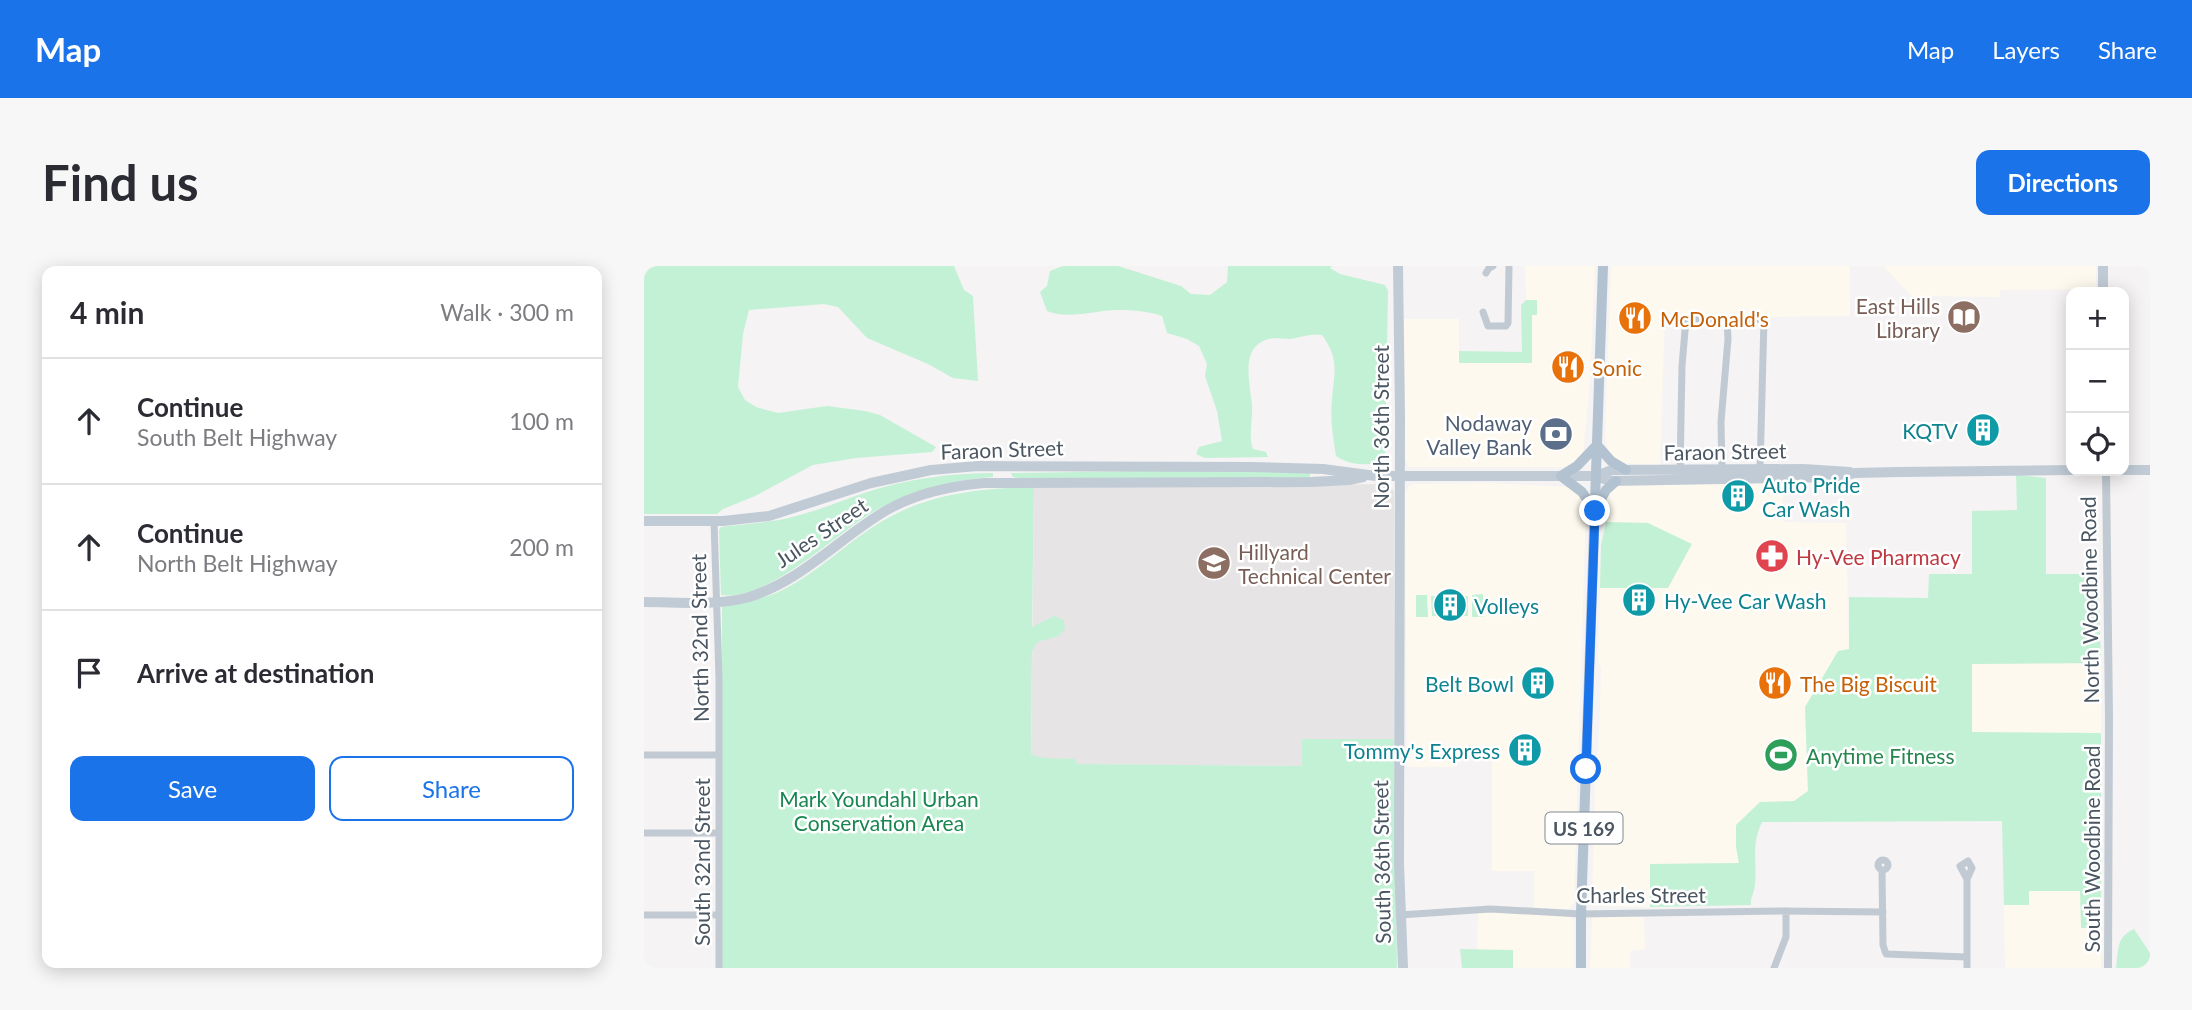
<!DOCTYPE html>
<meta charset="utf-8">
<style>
body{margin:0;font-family:Lato,sans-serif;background:#f7f7f7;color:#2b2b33}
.controls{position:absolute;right:21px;top:21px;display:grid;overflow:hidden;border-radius:14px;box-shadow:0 4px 18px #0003}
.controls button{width:63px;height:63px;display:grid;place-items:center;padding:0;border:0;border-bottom:2px solid #e1e1e2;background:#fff;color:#2b2b33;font:35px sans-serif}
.stop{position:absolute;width:21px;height:21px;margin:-16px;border:5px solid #1a73e8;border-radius:50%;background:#fff}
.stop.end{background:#1a73e8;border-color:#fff;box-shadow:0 2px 7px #0008}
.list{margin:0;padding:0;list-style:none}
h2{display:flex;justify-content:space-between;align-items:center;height:91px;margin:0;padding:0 28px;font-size:30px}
h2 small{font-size:23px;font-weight:400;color:#7c7c81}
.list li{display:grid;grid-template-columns:46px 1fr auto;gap:21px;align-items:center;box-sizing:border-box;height:126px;padding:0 28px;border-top:2px solid #e1e1e2}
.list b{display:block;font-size:26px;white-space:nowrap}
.list p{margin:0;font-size:23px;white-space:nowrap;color:#7c7c81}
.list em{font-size:23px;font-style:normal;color:#7c7c81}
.actions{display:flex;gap:14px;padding:21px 28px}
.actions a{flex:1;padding:16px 0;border:2px solid #1a73e8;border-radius:14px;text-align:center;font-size:24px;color:#1a73e8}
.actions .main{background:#1a73e8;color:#fff}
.icon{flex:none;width:38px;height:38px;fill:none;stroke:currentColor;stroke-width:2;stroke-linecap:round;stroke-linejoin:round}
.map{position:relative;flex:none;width:1506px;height:702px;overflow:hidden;border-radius:14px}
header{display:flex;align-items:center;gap:42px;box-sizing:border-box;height:98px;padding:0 35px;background:#1a73e8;color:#fff}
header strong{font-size:33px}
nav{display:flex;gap:38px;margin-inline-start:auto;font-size:24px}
.intro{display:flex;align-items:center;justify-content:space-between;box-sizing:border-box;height:168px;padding:0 42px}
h1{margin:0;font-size:49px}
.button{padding:18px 32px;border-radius:14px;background:#1a73e8;color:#fff;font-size:24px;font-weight:700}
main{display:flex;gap:42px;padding:0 42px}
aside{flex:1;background:#fff;border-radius:14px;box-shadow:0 4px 18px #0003}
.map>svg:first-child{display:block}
</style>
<header>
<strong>Map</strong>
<nav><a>Map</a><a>Layers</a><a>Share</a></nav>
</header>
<div class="intro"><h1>Find us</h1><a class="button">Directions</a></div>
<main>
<aside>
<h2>4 min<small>Walk · 300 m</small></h2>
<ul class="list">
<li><svg class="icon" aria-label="ahead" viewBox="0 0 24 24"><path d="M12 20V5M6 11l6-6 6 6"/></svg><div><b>Continue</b><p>South Belt Highway</p></div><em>100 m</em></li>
<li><svg class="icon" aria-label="ahead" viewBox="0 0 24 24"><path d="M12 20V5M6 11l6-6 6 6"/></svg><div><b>Continue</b><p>North Belt Highway</p></div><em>200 m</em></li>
<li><svg class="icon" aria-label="arrive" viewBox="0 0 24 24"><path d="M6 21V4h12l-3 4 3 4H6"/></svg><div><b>Arrive at destination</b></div></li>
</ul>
<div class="actions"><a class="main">Save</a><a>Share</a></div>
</aside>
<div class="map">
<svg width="1506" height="702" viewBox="0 0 1506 702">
<rect width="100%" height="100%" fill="#f5f3f3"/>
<path fill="#fdf9ef" d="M881,0h70l-5,116 -7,73 -9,9 -8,3h-158l-3,-9 -1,-139h55v44l73,-1v-47l5,-15h-11z
M967,0h239v50l-185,2 -5,147 -40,-2 -12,-11 -3,-17z
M1239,0h213v23l-96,1v7l-88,-1z
M1132,216l6,4 1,36 63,1 3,127 -44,57 3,84 -14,10 -34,1 -24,45 3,16 -88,1 -1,43 -58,-1 3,-134 4,-32 2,-72 -3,-7 2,-73h68l-20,-65 -42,-1 1,-25 9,-14z
M847,217l79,4 13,13 3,7 -12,396 -6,6 -34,-1v-37h-42v-125l-35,1v20h-50l-2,-276 5,-6 5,-1z
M1457,397v70h-129v-69z
M1385,625h52v37h20v40h-96l-1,-63h24z
M858,646l69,4 3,5v47h-61l-1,-18h-35l1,-37z
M1000,649l1,34 -15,2v17h-40l2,-50 3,-2z"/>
<path fill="#e6e4e5" d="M743,218l7,7v248h-91v27l-272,-2 3,-277z"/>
<path fill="#c3f1d5" d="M0,0h310l10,24 9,6 5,85 -25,-3 -25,-14 -61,-26 -29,-31 -14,-3 -75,6 -6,24 -5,53 7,13 11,7 22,6 49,-7 38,5 15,4 56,32 -4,5 -76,6 -43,7 -58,31 -32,13 -6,5h-73z
M419,0h55l63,20 10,8 19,1 17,-13 1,-16h104l-2,2 10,6 45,11 3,6 -3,167c-13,10 -37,7 -49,-2 -3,-18 -6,-38 -4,-56 2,-28 8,-40 -10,-65 -16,-1 -18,2 -32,4 -5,0 -11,-1 -16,-1 -36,5 -24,43 -22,68 1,14 -4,30 1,43l13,3 2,5 -63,1 -9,-4 3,-7 23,-6 -5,-30 -12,-35 2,-12 -8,-18 -12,-7 -20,-6 -5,-17c-14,-5 -29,-6 -44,-6 -23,0 -49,10 -71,1l-7,-19 7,-6 3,-15z
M882,34h11v15h-5v48h-73v-12l63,1 -1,-47z
M566,204l100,2v6l-286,1 -11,-2 -2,-4z
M349,207v4c-39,2 -78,13 -113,31 -42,22 -110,94 -159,87l-2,-65 2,-3c25,-3 50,-4 75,-11 24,-6 47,-16 71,-24 40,-13 84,-19 126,-19z
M1372,209l30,3v96h52l3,89 -129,1v68l129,1v195h-20l-1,-37h-51v14h-25l-2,-84 -240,1c-11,23 -5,37 -7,62 0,8 -5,13 -4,21l-101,2v-43l89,-1 -3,-16v-22l24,-23 34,-1 14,-10 -3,-84 33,-56 11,-2v-52l79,1 1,-24h43v-63l45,-1z
M390,221l-2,140 22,-11 10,4 1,9 -6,7 -22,6 -5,10 -1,102c14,6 29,4 44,5l2,5 225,2v-27h92l3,229h-675v-361l2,-2c18,-3 35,-5 52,-12 41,-18 73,-54 112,-75 44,-25 96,-30 146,-31z
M962,256l42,1 44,21 -24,44h-68l1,-43z
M839,328l1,23h-12v-22z
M772,329h11l1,22h-12z
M787,330h12v20h-11z
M824,330v20h-11v-19z
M1490,663l16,24v15h-34c3,-18 -1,-30 18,-39z
M816,683l53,1v18h-51z"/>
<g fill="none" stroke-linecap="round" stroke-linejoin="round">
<path stroke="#c1cad2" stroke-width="7" d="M842,7l3,-5 4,-2
M839,46l5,14h18l2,-3 1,-57
M1078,204l-1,-48 7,-83 -1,-19
M1036,205l2,-105 4,-47h78l-4,150
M70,255l5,157v290
M0,489h74
M0,567h74
M1234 599a5 5 0 1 1 10 0a5 5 0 1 1-10 0Z
M1324,595l4,7 -5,11 -7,-13z
M1238,604l1,75 3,9 80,3
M1323,613v89
M0,649h75
M756,649l90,-6 91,5 199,-3 103,1
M1130,702l12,-31v-26"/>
<path stroke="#c1cad2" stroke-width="8" d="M1462,205l3,245 -1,252"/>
<path stroke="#c1cbd6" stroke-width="10" d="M754,0l2,150 -1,448 4,104
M1459,0v26
M1480,204h26
M952,210l16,-6 191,-1 47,3
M0,255h79l46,-5 102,-33 60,-13 47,-4 272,1 73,2 53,7h220l14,5 230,-4 15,-4 44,-1 172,-2
M0,336c33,0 70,4 102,-4 55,-16 93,-60 141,-88 30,-17 63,-24 97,-27l327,-1 38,-2 14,-3"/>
<path stroke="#b3c2d1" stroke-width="10" d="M952,242l10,-18 10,-9
M951,245l-13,-19 -21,-16 16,-10 20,-21 14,16 15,9
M937,702v-54l22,-648"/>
</g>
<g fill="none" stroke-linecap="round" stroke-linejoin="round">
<path stroke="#1a73e8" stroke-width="9" d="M942,503l9,-258"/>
</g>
<defs>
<g id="library-disc" transform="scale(1.75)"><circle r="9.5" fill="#8d6e63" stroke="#fff"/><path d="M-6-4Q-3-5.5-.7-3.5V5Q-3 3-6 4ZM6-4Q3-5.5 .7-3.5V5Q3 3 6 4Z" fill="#fff"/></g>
<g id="restaurant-disc" transform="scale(1.75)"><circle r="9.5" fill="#e8710a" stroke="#fff"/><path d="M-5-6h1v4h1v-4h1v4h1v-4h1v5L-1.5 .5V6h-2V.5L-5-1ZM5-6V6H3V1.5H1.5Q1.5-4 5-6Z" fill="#fff"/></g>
<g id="building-disc" transform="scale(1.75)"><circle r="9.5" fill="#0f9aa8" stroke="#fff"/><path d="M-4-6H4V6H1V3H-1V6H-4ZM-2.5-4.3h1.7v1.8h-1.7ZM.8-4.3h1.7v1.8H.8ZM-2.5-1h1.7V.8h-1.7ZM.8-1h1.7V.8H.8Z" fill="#fff"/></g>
<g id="bank-disc" transform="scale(1.75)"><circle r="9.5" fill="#5c6f8a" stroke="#fff"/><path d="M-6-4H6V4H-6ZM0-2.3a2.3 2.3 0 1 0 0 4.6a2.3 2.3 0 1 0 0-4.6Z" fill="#fff"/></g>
<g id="pharmacy-disc" transform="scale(1.75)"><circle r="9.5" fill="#e0444e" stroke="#fff"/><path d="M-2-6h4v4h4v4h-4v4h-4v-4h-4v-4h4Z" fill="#fff"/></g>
<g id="school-disc" transform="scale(1.75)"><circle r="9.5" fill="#8d6e63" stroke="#fff"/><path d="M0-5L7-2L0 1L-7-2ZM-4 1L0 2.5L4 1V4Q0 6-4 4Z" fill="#fff"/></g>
<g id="stadium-disc" transform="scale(1.75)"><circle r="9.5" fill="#2e9e5b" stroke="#fff"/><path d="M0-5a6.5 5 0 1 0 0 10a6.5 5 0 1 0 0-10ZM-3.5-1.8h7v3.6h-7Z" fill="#fff"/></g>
</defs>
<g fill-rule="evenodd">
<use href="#library-disc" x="1320" y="51"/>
<use href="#restaurant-disc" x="991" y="52"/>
<use href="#restaurant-disc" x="924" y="101"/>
<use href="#building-disc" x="1339" y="164"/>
<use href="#bank-disc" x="912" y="168"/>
<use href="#building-disc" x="1094" y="230"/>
<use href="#pharmacy-disc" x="1128" y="290"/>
<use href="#school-disc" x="570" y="297"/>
<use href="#building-disc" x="995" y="334"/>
<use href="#building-disc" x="806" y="339"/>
<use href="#building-disc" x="894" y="417"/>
<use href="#restaurant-disc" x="1131" y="417"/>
<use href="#building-disc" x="881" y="484"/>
<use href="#stadium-disc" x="1137" y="489"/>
</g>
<g text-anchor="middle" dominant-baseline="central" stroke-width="5" stroke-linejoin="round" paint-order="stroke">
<rect fill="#fff" stroke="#808990" stroke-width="2" x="901.5" y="546.5" width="77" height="31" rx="5"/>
<g font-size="19" font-weight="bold" fill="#4a5661">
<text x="940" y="562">US 169</text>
</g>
<g font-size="21" fill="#785e54" stroke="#fff" text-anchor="end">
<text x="1296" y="39">East Hills<tspan x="1296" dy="24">Library</tspan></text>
<text x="594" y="285" text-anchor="start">Hillyard<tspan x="594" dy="24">Technical Center</tspan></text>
</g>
<g font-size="21" fill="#c56008" stroke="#fff" text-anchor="start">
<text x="1016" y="52">McDonald's</text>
<text x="948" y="101">Sonic</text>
<text x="1156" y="417">The Big Biscuit</text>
</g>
<g font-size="21" fill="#4e5e75" stroke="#fff" text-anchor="end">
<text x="888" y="156">Nodaway<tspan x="888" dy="24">Valley Bank</tspan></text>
</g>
<g font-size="21" fill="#4a5661" stroke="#fff">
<text transform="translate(736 161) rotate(-90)">North 36th Street</text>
<text transform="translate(358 183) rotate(-2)">Faraon Street</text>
<text transform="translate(1081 185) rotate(-1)">Faraon Street</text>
<text transform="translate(177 266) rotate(-34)">Jules Street</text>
<text transform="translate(1445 334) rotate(-91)">North Woodbine Road</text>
<text transform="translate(55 372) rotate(-91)">North 32nd Street</text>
<text transform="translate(1447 583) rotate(-90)">South Woodbine Road</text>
<text transform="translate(57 596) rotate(-90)">South 32nd Street</text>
<text transform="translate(737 596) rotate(-91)">South 36th Street</text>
<text x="997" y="628">Charles Street</text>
</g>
<g font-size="21" fill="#0d838f" stroke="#fff" text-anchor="end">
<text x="1314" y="164">KQTV</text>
<text x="1118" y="218" text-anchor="start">Auto Pride<tspan x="1118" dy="24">Car Wash</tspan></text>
<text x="1020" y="334" text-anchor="start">Hy-Vee Car Wash</text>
<text x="830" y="339" text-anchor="start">Volleys</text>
<text x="870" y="417">Belt Bowl</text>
<text x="856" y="484">Tommy's Express</text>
</g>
<g font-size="21" fill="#be3a42" stroke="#fff" text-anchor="start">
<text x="1152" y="290">Hy-Vee Pharmacy</text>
</g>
<g font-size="21" fill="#27864d" stroke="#fff" text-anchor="start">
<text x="1162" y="489">Anytime Fitness</text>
</g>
<g font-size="21" fill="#17864f" stroke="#fff">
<text x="235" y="532">Mark Youndahl Urban<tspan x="235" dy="24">Conservation Area</tspan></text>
</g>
</g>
</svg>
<div class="controls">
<button>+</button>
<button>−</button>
<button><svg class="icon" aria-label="locate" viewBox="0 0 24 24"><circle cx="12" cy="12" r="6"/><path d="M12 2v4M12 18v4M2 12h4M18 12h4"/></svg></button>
</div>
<div class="stop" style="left:942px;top:503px"></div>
<div class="stop end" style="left:951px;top:245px"></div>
</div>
</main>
